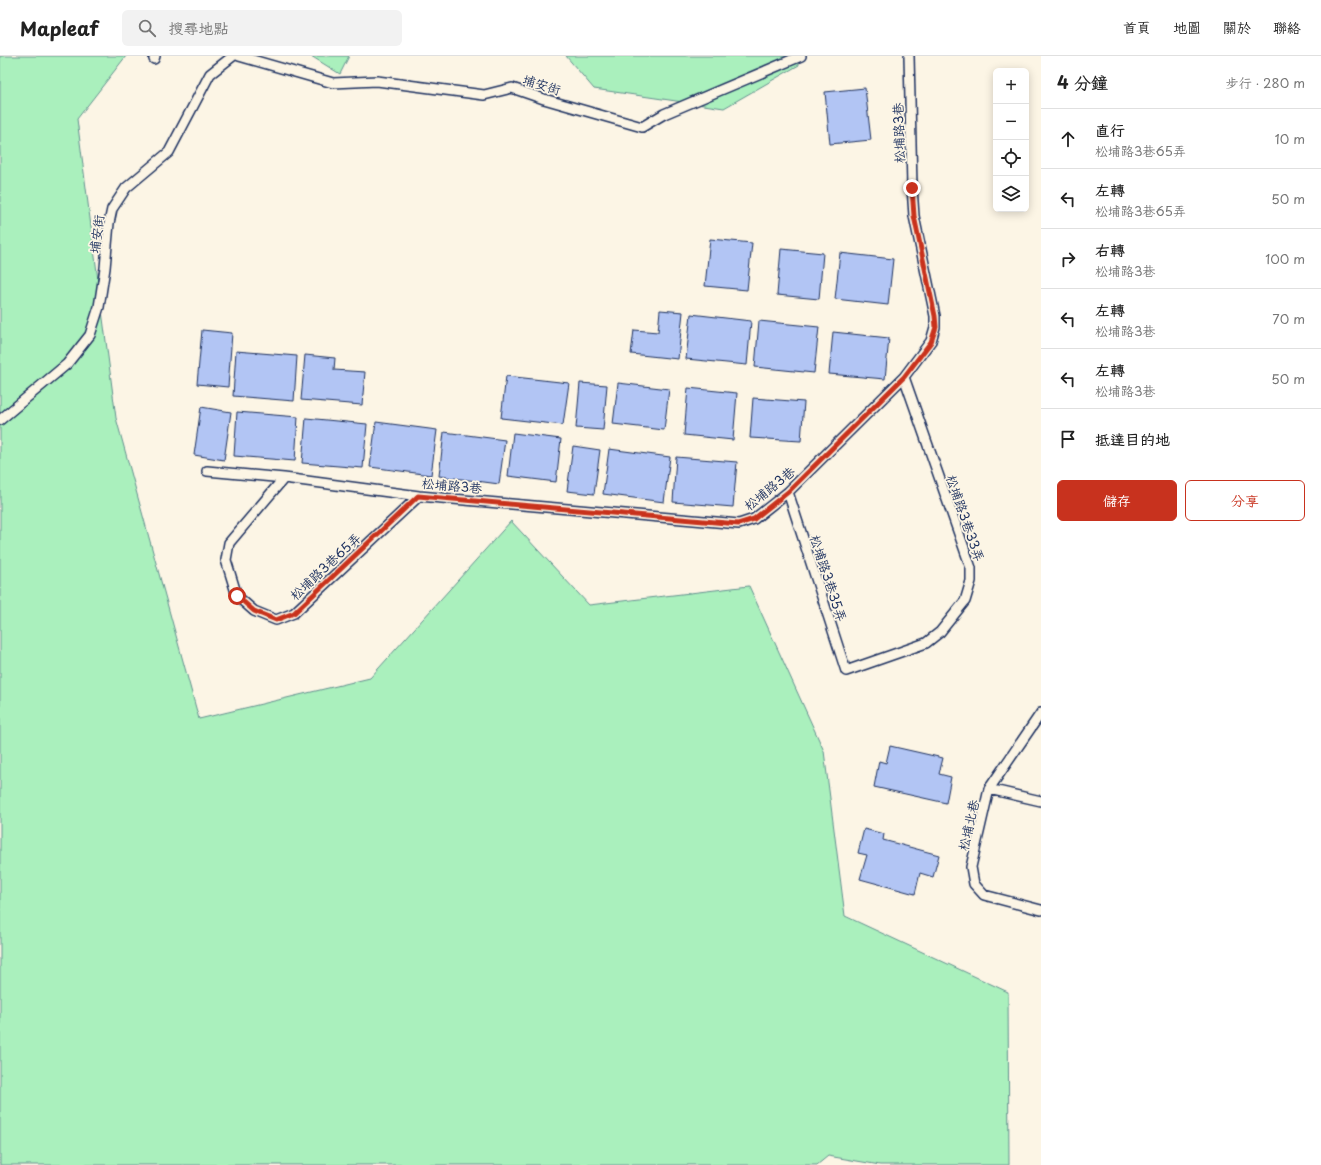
<!DOCTYPE html>
<html lang="zh-TW">
<meta charset="utf-8">
<style>
body{margin:0;font-family:"Playpen Sans","LXGW WenKai TC",sans-serif;background:#f2f2f2;color:#222}
.controls{position:absolute;right:12px;top:12px;display:grid;overflow:hidden;border-radius:6px;box-shadow:0 2px 10px #0003}
.controls button{width:36px;height:36px;display:grid;place-items:center;padding:0;border:0;border-bottom:1px solid #e0e0e0;background:#fff;color:#222;font:20px sans-serif}
.stop{position:absolute;width:12px;height:12px;margin:-9px;border:3px solid #c8321e;border-radius:50%;background:#fff}
.stop.end{background:#c8321e;border-color:#fff;box-shadow:0 1px 4px #0008}
.list{margin:0;padding:0;list-style:none}
h2{display:flex;justify-content:space-between;align-items:center;height:52px;margin:0;padding:0 16px;font-size:17px}
h2 small{font-size:13px;font-weight:400;color:#767676}
.list li{display:grid;grid-template-columns:26px 1fr auto;gap:12px;align-items:center;box-sizing:border-box;height:60px;padding:0 16px;border-top:1px solid #e0e0e0}
.list b{display:block;font-size:15px;white-space:nowrap}
.list p{margin:0;font-size:13px;white-space:nowrap;color:#767676}
.list em{font-size:13px;font-style:normal;color:#767676}
.actions{display:flex;gap:8px;padding:12px 16px}
.actions a{flex:1;padding:9px 0;border:1px solid #c8321e;border-radius:6px;text-align:center;font-size:14px;color:#c8321e}
.actions .main{background:#c8321e;color:#fff}
.icon{flex:none;width:22px;height:22px;fill:none;stroke:currentColor;stroke-width:2;stroke-linecap:round;stroke-linejoin:round}
.map{position:relative;flex:none;width:1041px;height:1109px;overflow:hidden}
header{display:flex;align-items:center;gap:24px;box-sizing:border-box;height:56px;padding:0 20px;background:#fff;border-bottom:1px solid #e0e0e0}
header strong{font-size:19px}
nav{display:flex;gap:22px;margin-inline-start:auto;font-size:14px}
.search{width:280px;height:36px;background:#f2f2f2;display:flex;align-items:center;gap:10px;box-sizing:border-box;padding:0 14px;border-radius:6px;color:#767676;font-size:15px}
main{display:flex}
aside{flex:1;background:#fff}
.map>svg:first-child{display:block}
</style>
<header>
<strong>Mapleaf</strong>
<div class="search"><svg class="icon" aria-label="search" viewBox="0 0 24 24"><circle cx="10" cy="10" r="6"/><path d="M15 15l6 6"/></svg>搜尋地點</div>
<nav><a>首頁</a><a>地圖</a><a>關於</a><a>聯絡</a></nav>
</header>
<main>
<div class="map">
<svg width="1041" height="1109" viewBox="0 0 1041 1109">
<rect width="100%" height="100%" fill="#fcf5e5"/>
<filter id="ink" filterUnits="userSpaceOnUse"><feTurbulence type="fractalNoise" baseFrequency=".025" numOctaves="2"/><feDisplacementMap in="SourceGraphic" scale="8" xChannelSelector="R" yChannelSelector="G"/><feConvolveMatrix kernelMatrix="1 2 1 2 8 2 1 2 1" color-interpolation-filters="sRGB"/></filter>
<g filter="url(#ink)">
<path fill="#aaf0bd" stroke="#62908e" d="M0,0h126l-49,63 39,299 83,301 171,-41 141,-157 78,84 160,-19 75,165 21,165 163,76 1,173h-129l-52,-9 -11,9h-817z
M311,0h38l-9,18z
M566,0h232l1,9 -75,43 -130,-19z"/>
<path fill="#b2c5f4" stroke="#1b2f5e" d="M865,32l6,52 -41,4 -5,-52z
M710,183l42,4 -5,47 -42,-4z
M781,193l42,4 -4,46 -42,-4z
M840,197l53,6 -5,46 -53,-6z
M660,254l23,2 -5,47 -47,-5 3,-24 24,2z
M691,258l60,7 -4,44 -61,-6z
M759,265l60,6 -5,46 -59,-6z
M202,274l30,3 -4,54 -31,-3z
M833,276l56,6 -4,41 -56,-5z
M236,295l61,5 -3,45 -61,-5z
M305,299l30,3 -1,12 31,2 -3,33 -61,-5z
M506,320l63,7 -6,42 -62,-7z
M580,327l27,2 -4,45 -27,-2z
M618,327l51,6 -5,41 -51,-6z
M688,332l49,5 -4,47 -49,-5z
M753,342l51,4 -3,39 -51,-3z
M201,351l30,5 -7,48 -30,-5z
M237,356l61,5 -3,44 -61,-5z
M306,362l61,6 -4,44 -61,-5z
M376,366l61,8 -6,45 -61,-8z
M444,376l61,8 -6,44 -60,-8z
M513,377l48,6 -5,43 -48,-6z
M573,390l27,4 -6,44 -27,-3z
M609,393l61,8 -6,45 -61,-8z
M676,401l61,5 -4,45 -60,-5z
M890,690l53,12 -4,16 12,3 -5,26 -72,-16 5,-26 7,2z
M864,773l20,5 -1,6 56,15 -6,22 -13,-4 -5,21 -55,-15 7,-24 -9,-2z"/>
<g fill="none" stroke-linecap="round" stroke-linejoin="round">
<g stroke="#1b2f5e" stroke-width="12">
<path id="service" d="M239,0l94,27 44,-2 107,14 28,-7 32,11 98,28 22,-13 137,-58
M154,3l1,-3
M0,364l67,-56 23,-29 9,-28 6,-39 4,-45 3,-14 14,-21 43,-36 41,-78 23,-18
M207,415l77,7 135,18 320,28 15,-5 34,-27 116,-115 27,-36 4,-14v-11l-21,-100 -2,-29 -3,-131
M284,422l-55,65 -3,17 11,36 17,15 22,9 18,-7 125,-117
M788,436l58,179 80,-28 14,-11 25,-31 6,-20v-13l-67,-191
M1041,657l-52,76 -18,78 3,17 10,11 57,15
M989,733l52,12"/>
</g>
<use href="#service" stroke="#fcf5e5" stroke-width="9"/>
</g>
</g>
<g fill="none" stroke-linecap="round" stroke-linejoin="round" filter="url(#ink)">
<path stroke="#c8321e" stroke-width="5" d="M237,540l17,15 22,9 18,-7 124,-117 320,28 16,-5 34,-27 116,-115 27,-35 5,-15 -1,-11 -21,-100 -2,-28"/>
</g>
<g text-anchor="middle" dominant-baseline="central" stroke-width="3.5" stroke-linejoin="round" paint-order="stroke">
<g font-size="13" fill="#1b2f5e" stroke="#fcf5e5">
<text transform="translate(542 28) rotate(17)">埔安街</text>
<text transform="translate(898 77) rotate(-92)">松埔路3巷</text>
<text transform="translate(96 178) rotate(-83)">埔安街</text>
<text transform="translate(452 429) rotate(5)">松埔路3巷</text>
<text transform="translate(769 432) rotate(-39)">松埔路3巷</text>
<text transform="translate(966 462) rotate(71)">松埔路3巷33弄</text>
<text transform="translate(325 510) rotate(-43)">松埔路3巷65弄</text>
<text transform="translate(829 522) rotate(72)">松埔路3巷35弄</text>
<text transform="translate(968 769) rotate(-77)">松埔北巷</text>
</g>
</g>
</svg>
<div class="controls">
<button>+</button>
<button>−</button>
<button><svg class="icon" aria-label="locate" viewBox="0 0 24 24"><circle cx="12" cy="12" r="6"/><path d="M12 2v4M12 18v4M2 12h4M18 12h4"/></svg></button>
<button><svg class="icon" aria-label="layers" viewBox="0 0 24 24"><path d="M12 4l9 5-9 5-9-5zM3 14l9 5 9-5"/></svg></button>
</div>
<div class="stop" style="left:237px;top:540px"></div>
<div class="stop end" style="left:912px;top:132px"></div>
</div>
<aside>
<h2>4 分鐘<small>步行 · 280 m</small></h2>
<ul class="list">
<li><svg class="icon" aria-label="ahead" viewBox="0 0 24 24"><path d="M12 20V5M6 11l6-6 6 6"/></svg><div><b>直行</b><p>松埔路3巷65弄</p></div><em>10 m</em></li>
<li><svg class="icon" aria-label="left" viewBox="0 0 24 24"><path d="M17 20v-9H6M10 6l-5 5 5 5"/></svg><div><b>左轉</b><p>松埔路3巷65弄</p></div><em>50 m</em></li>
<li><svg class="icon" aria-label="right" viewBox="0 0 24 24"><path d="M7 20v-9h11M14 6l5 5-5 5"/></svg><div><b>右轉</b><p>松埔路3巷</p></div><em>100 m</em></li>
<li><svg class="icon" aria-label="left" viewBox="0 0 24 24"><path d="M17 20v-9H6M10 6l-5 5 5 5"/></svg><div><b>左轉</b><p>松埔路3巷</p></div><em>70 m</em></li>
<li><svg class="icon" aria-label="left" viewBox="0 0 24 24"><path d="M17 20v-9H6M10 6l-5 5 5 5"/></svg><div><b>左轉</b><p>松埔路3巷</p></div><em>50 m</em></li>
<li><svg class="icon" aria-label="arrive" viewBox="0 0 24 24"><path d="M6 21V4h12l-3 4 3 4H6"/></svg><div><b>抵達目的地</b></div></li>
</ul>
<div class="actions"><a class="main">儲存</a><a>分享</a></div>
</aside>
</main>
